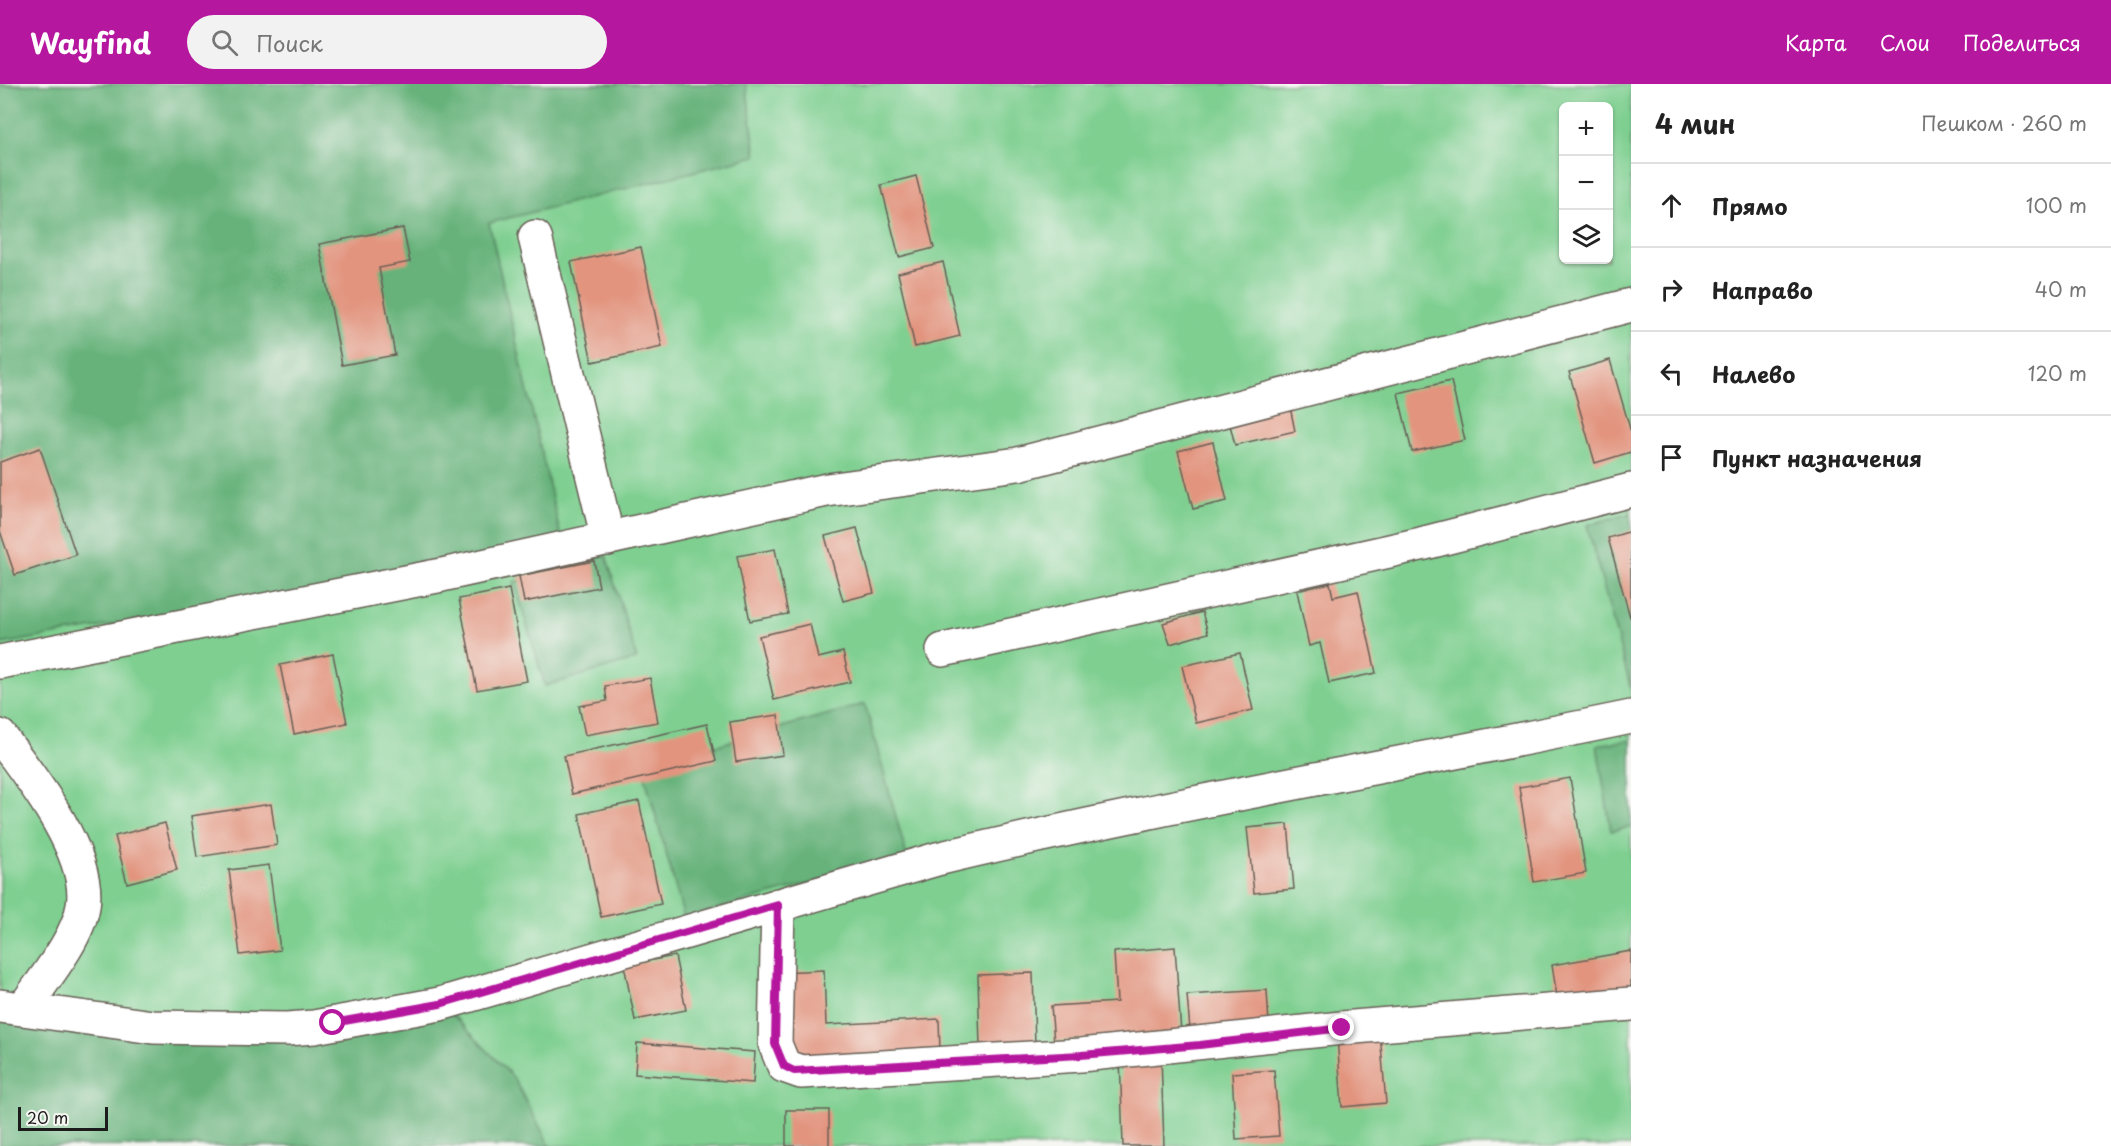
<!DOCTYPE html>
<html lang="ru">
<meta charset="utf-8">
<style>
body{margin:0;font-family:"Playpen Sans",sans-serif;background:#f2f2f2;color:#222}
.controls{position:absolute;right:18px;top:18px;display:grid;overflow:hidden;border-radius:9px;box-shadow:0 2px 4px #0004}
.controls button{width:54px;height:54px;display:grid;place-items:center;padding:0;border:0;border-bottom:2px solid #e0e0e0;background:#fff;color:#222;font:30px sans-serif}
.scale{position:absolute;left:18px;bottom:15px;width:90px;box-sizing:border-box;padding-left:6px;border:3px solid #1c1c1c;border-top:0;font-size:16px;line-height:21px;white-space:nowrap;color:#1c1c1c;-webkit-text-stroke:4px #f6f6f2;paint-order:stroke}
.stop{position:absolute;width:18px;height:18px;margin:-14px;border:4px solid #b5179e;border-radius:50%;background:#fff}
.stop.end{background:#b5179e;border-color:#fff;box-shadow:0 2px 6px #0008}
.list{margin:0;padding:0;list-style:none}
h2{display:flex;justify-content:space-between;align-items:center;height:78px;margin:0;padding:0 24px;font-size:26px}
h2 small{font-size:20px;font-weight:400;color:#767676}
.list li{display:grid;grid-template-columns:39px 1fr auto;gap:18px;align-items:center;box-sizing:border-box;height:84px;padding:0 24px;border-top:2px solid #e0e0e0}
.list b{display:block;font-size:22px;white-space:nowrap}
.list em{font-size:20px;font-style:normal;color:#767676}
.icon{flex:none;width:33px;height:33px;fill:none;stroke:currentColor;stroke-width:2;stroke-linecap:round;stroke-linejoin:round}
.map{position:relative;flex:none;width:1631px;height:1062px;overflow:hidden}
header{display:flex;align-items:center;gap:36px;box-sizing:border-box;height:84px;padding:0 30px;background:#b5179e;color:#fff}
header strong{font-size:28px}
nav{display:flex;gap:33px;margin-inline-start:auto;font-size:21px}
.search{width:420px;height:54px;background:#f2f2f2;display:flex;align-items:center;gap:15px;box-sizing:border-box;padding:0 21px;border-radius:33px;color:#767676;font-size:22px}
main{display:flex}
aside{flex:1;background:#fff}
.map>svg:first-child{display:block}
</style>
<header>
<strong>Wayfind</strong>
<div class="search"><svg class="icon" aria-label="search" viewBox="0 0 24 24"><circle cx="10" cy="10" r="6"/><path d="M15 15l6 6"/></svg>Поиск</div>
<nav><a>Карта</a><a>Слои</a><a>Поделиться</a></nav>
</header>
<main>
<div class="map">
<svg width="1631" height="1062" viewBox="0 0 1631 1062">
<rect width="100%" height="100%" fill="#f6f6f2"/>
<filter id="ink" filterUnits="userSpaceOnUse"><feTurbulence type="fractalNoise" baseFrequency=".0167" numOctaves="2"/><feDisplacementMap in="SourceGraphic" scale="12" xChannelSelector="R" yChannelSelector="G"/><feConvolveMatrix kernelMatrix="1 2 1 2 8 2 1 2 1" color-interpolation-filters="sRGB"/></filter>
<filter id="wash" filterUnits="userSpaceOnUse"><feTurbulence type="fractalNoise" baseFrequency=".008" numOctaves="4" result="noise"/><feDisplacementMap in="SourceGraphic" scale="24" xChannelSelector="R" yChannelSelector="G"/><feGaussianBlur stdDeviation="1.35" result="paint"/><feColorMatrix in="noise" values="0 0 0 0 0 0 0 0 0 0 0 0 0 0 0 0 0 1.4 0 .05"/><feComposite in="paint" operator="in"/></filter>
<g filter="url(#wash)">
<rect width="100%" height="100%" fill="#f4dcc0"/>
<path fill="#7ecf90" stroke="#4d7656" stroke-width="1.5" fill-rule="evenodd" d="M0,0h1631v1062h-1631zM1564,22h44v154h-44z"/>
<path fill="#66b27a" stroke="#41674b" stroke-width="1.5" d="M35,0h711l10,72 -267,67 74,323 -78,16 -485,82v-558z
M1631,429v176l-44,-164z
M606,471l31,104 -92,27 -31,-104z
M865,620l42,153 -223,61 -42,-152z
M1631,656v87l-20,4 -14,-86z
M444,922l69,71 37,69h-550v-137l151,16z"/>
<g id="blocks">
<path fill="#e2947f" d="M916,92l18,72 -35,9 -18,-72z
M403,144l7,34 -31,6 16,87 -53,10 -23,-121z
M641,163l21,100 -70,15 -21,-100z
M943,178l17,74 -45,11 -17,-74z
M1610,276l21,72v20l-36,11 -26,-91z
M1451,297l14,59 -53,12 -14,-59z
M1289,318l6,29 -60,14 -7,-28z
M1213,358l14,59 -34,8 -15,-58z
M40,364l36,107 -61,20 -15,-44v-69z
M857,444l17,65 -31,8 -18,-65z
M1631,447v86h-1l-22,-79z
M775,465l13,65 -38,7 -13,-65z
M594,477l5,26 -75,15 -5,-26z
M1330,499l3,14 25,-6 18,82 -47,10 -9,-40 -11,3 -12,-55z
M509,505l18,92 -50,9 -18,-91z
M1202,528l6,21 -38,11 -7,-21z
M810,540l8,34 25,-6 7,30 -76,18 -15,-64z
M1240,569l13,57 -57,13 -14,-57z
M333,570l14,69 -53,11 -14,-69z
M650,594l8,44 -73,13 -6,-29 28,-5 -2,-15z
M778,631l5,40 -47,7 -6,-40z
M707,640l9,37 -144,33 -8,-38z
M1570,694l16,95 -52,9 -15,-95z
M639,717l22,103 -60,13 -22,-103z
M271,720l6,41 -80,12 -6,-41z
M165,739l12,47 -50,13 -12,-47z
M1288,740l6,65 -40,4 -7,-65z
M269,781l11,85 -40,5 -11,-85z
M1175,863l6,86 -127,9 -3,-36 66,-4 -3,-50z
M1631,867v39l-73,13 -6,-38z
M675,872l11,54 -51,10 -11,-55z
M824,886l2,55 113,-6 1,33 -155,7 -5,-87z
M1033,889l2,73 -55,2 -2,-73z
M1267,906l2,34 -79,6 -3,-35z
M1380,950l6,69 -44,4 -5,-70z
M637,959l118,9 -2,31 -118,-9z
M1161,971l3,91h-41l-3,-90z
M1274,986l5,66 -43,3 -4,-66z
M786,1026h43v36h-43z"/>
</g>
</g>
<g filter="url(#ink)">
<use href="#blocks" fill-opacity="0" stroke="#685f55" stroke-width="1.5"/>
<g fill="none" stroke-linecap="round" stroke-linejoin="round">
<g stroke="#685f55" stroke-width="36">
<path id="minor" d="M535,153l73,302
M943,566l478,-106 210,-54
M0,578l442,-87 385,-85 191,-26 613,-159
M0,652c30,40 92,118 83,170 -5,33 -40,74 -59,102
M778,821l-3,139 9,22 17,6 280,-17 261,-27 289,-24
M0,922l153,21 134,2 27,-2 126,-23 497,-145c229,-55 463,-94 694,-142"/>
</g>
<use href="#minor" stroke="#fff" stroke-width="33"/>
</g>
</g>
<g fill="none" stroke-linecap="round" stroke-linejoin="round" filter="url(#ink)">
<path stroke="#b5179e" stroke-width="8" d="M333,939l107,-19 338,-99 -3,139 9,22 10,5 287,-16 119,-10 142,-17"/>
</g>
</svg>
<div class="controls">
<button>+</button>
<button>−</button>
<button><svg class="icon" aria-label="layers" viewBox="0 0 24 24"><path d="M12 4l9 5-9 5-9-5zM3 14l9 5 9-5"/></svg></button>
</div>
<div class="scale">20 m</div>
<div class="stop" style="left:333px;top:939px"></div>
<div class="stop end" style="left:1342px;top:944px"></div>
</div>
<aside>
<h2>4 мин<small>Пешком · 260 m</small></h2>
<ul class="list">
<li><svg class="icon" aria-label="ahead" viewBox="0 0 24 24"><path d="M12 20V5M6 11l6-6 6 6"/></svg><div><b>Прямо</b></div><em>100 m</em></li>
<li><svg class="icon" aria-label="right" viewBox="0 0 24 24"><path d="M7 20v-9h11M14 6l5 5-5 5"/></svg><div><b>Направо</b></div><em>40 m</em></li>
<li><svg class="icon" aria-label="left" viewBox="0 0 24 24"><path d="M17 20v-9H6M10 6l-5 5 5 5"/></svg><div><b>Налево</b></div><em>120 m</em></li>
<li><svg class="icon" aria-label="arrive" viewBox="0 0 24 24"><path d="M6 21V4h12l-3 4 3 4H6"/></svg><div><b>Пункт назначения</b></div></li>
</ul>
</aside>
</main>
